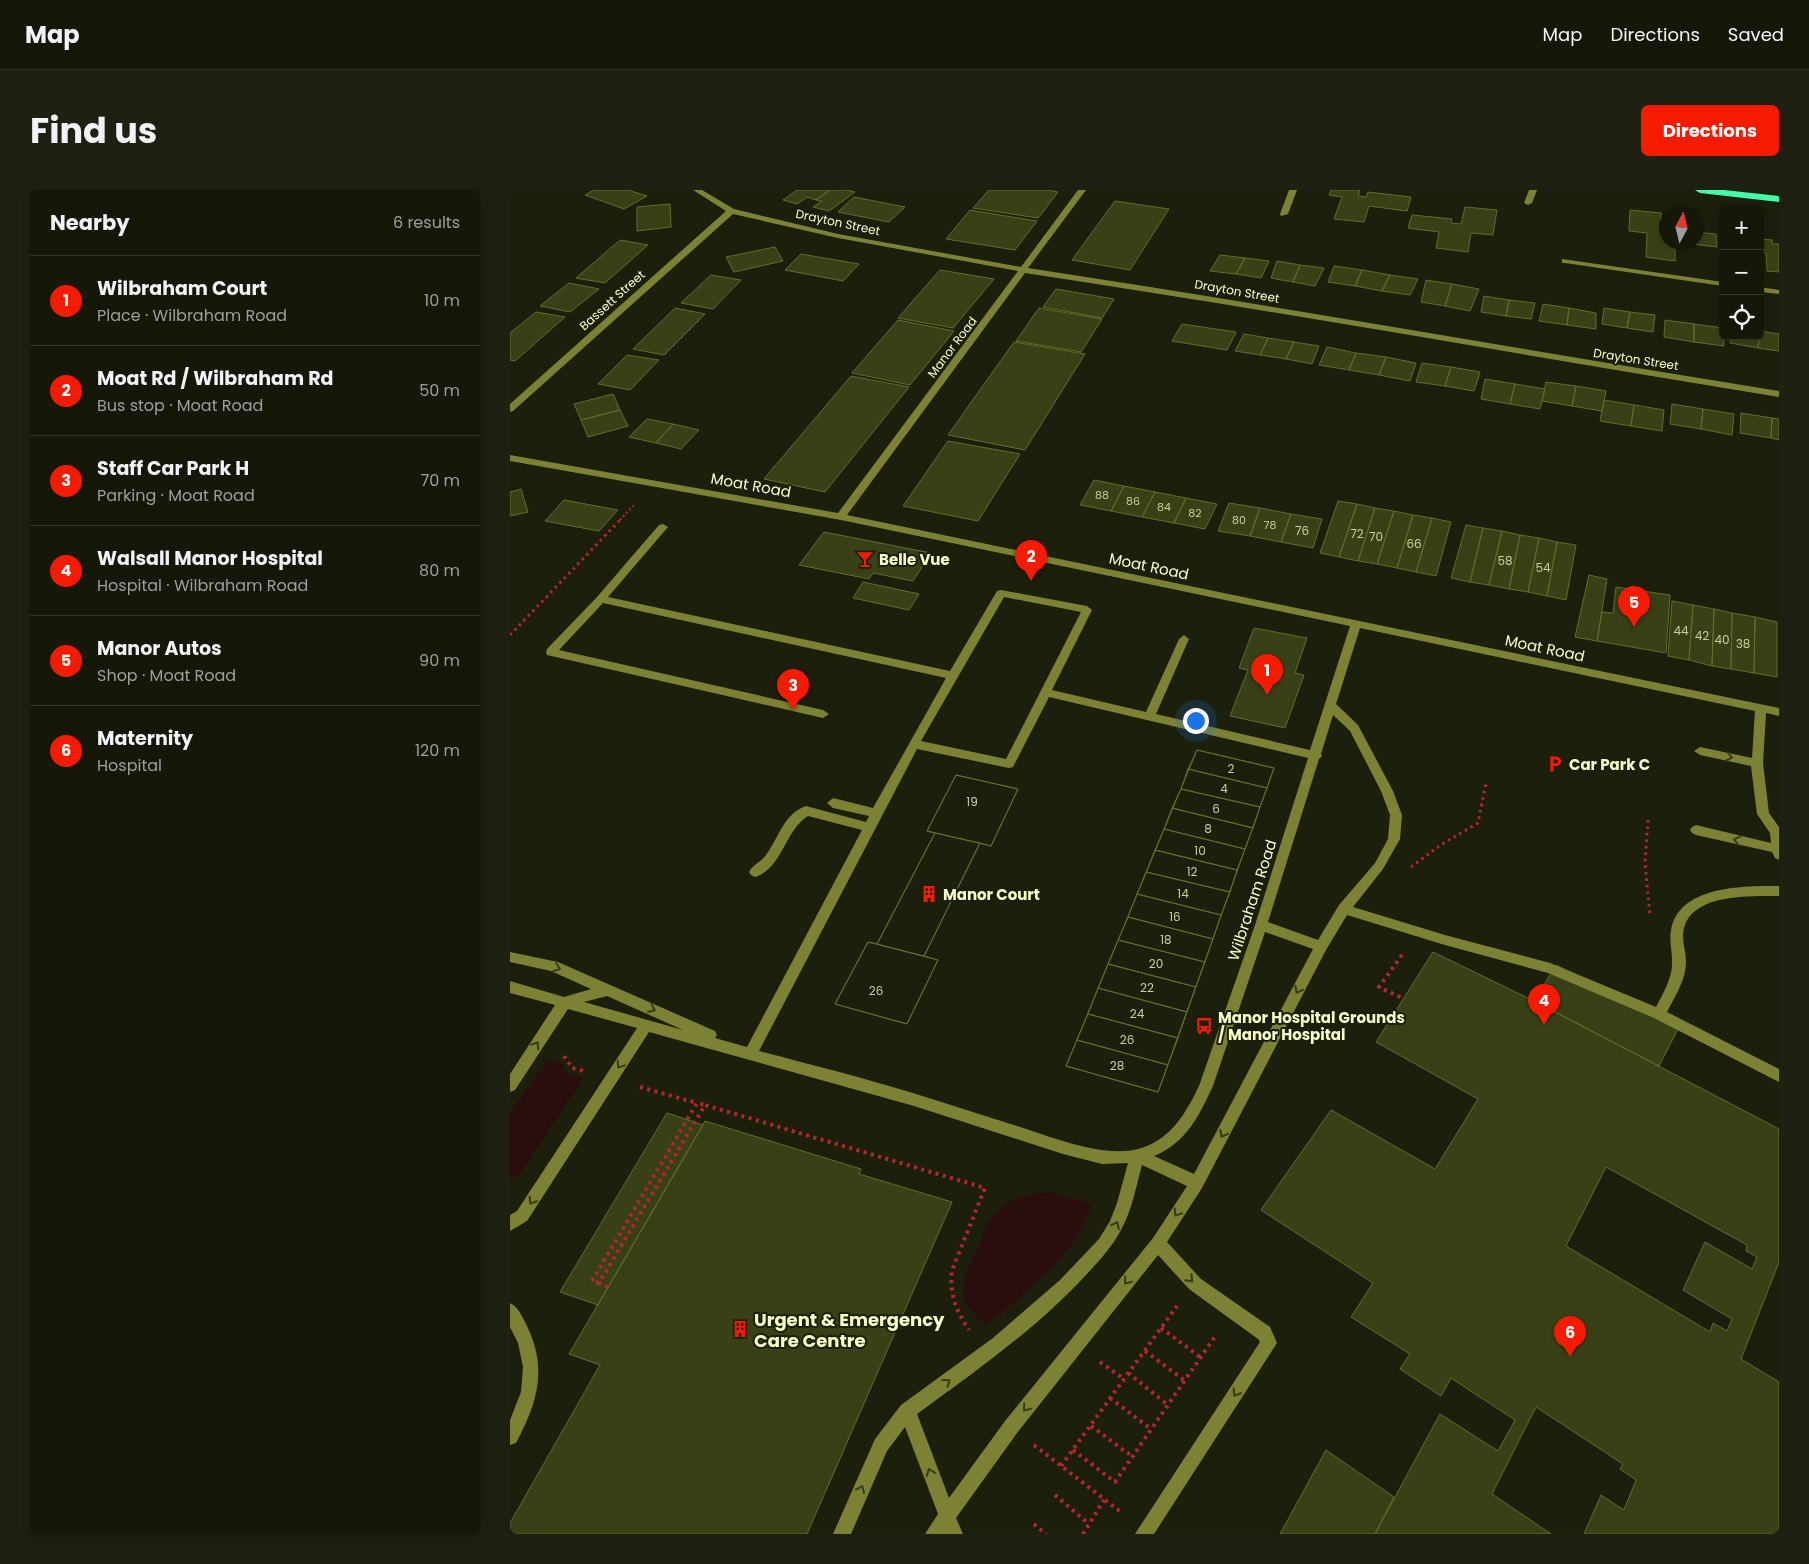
<!DOCTYPE html>
<meta charset="utf-8">
<style>
body{margin:0;font-family:Poppins,sans-serif;background:#1e2012;color:#f1f3f6}
.controls{position:absolute;right:15px;top:15px;display:grid;overflow:hidden;border-radius:8px;box-shadow:0 2px 8px #0003}
.controls button{width:45px;height:45px;display:grid;place-items:center;padding:0;border:0;border-bottom:1px solid #343629;background:#151708;color:#f1f3f6;font:25px sans-serif}
.compass{position:absolute;left:1149px;top:15px;width:45px;height:45px;border-radius:50%;background:#151708;box-shadow:0 2px 8px #0003;rotate:7deg}
.you{position:absolute;left:685px;top:530px;width:18px;height:18px;margin:-12px;border:4px solid #fff;border-radius:50%;background:#1a73e8;box-shadow:0 0 0 8px #1a73e833}
.badge{display:grid;place-items:center;width:32px;height:32px;border-radius:50%;background:#f41b00;color:#fff;font-size:16px;font-weight:700}
.pin{position:absolute;translate:-50% -41px;filter:drop-shadow(0 1px 2px #0008)}
.pin::after{content:'';position:absolute;top:26px;width:18px;height:15px;background:inherit;clip-path:polygon(0 0,100% 0,50% 100%)}
.list{margin:0;padding:0;list-style:none}
h2{display:flex;justify-content:space-between;align-items:center;height:65px;margin:0;padding:0 20px;font-size:21px}
h2 small{font-size:16px;font-weight:400;color:#9d9f9c}
.list li{display:grid;grid-template-columns:32px 1fr auto;gap:15px;align-items:center;box-sizing:border-box;height:90px;padding:0 20px;border-top:1px solid #343629}
.list b{display:block;font-size:19px;white-space:nowrap}
.list p{margin:0;font-size:16px;white-space:nowrap;color:#9d9f9c}
.list em{font-size:16px;font-style:normal;color:#9d9f9c}
.icon{flex:none;width:28px;height:28px;fill:none;stroke:currentColor;stroke-width:2;stroke-linecap:round;stroke-linejoin:round}
.map{position:relative;flex:none;width:1269px;height:1344px;overflow:hidden;border-radius:8px}
header{display:flex;align-items:center;gap:30px;box-sizing:border-box;height:70px;padding:0 25px;background:#151708;border-bottom:1px solid #343629}
header strong{font-size:24px}
nav{display:flex;gap:28px;margin-inline-start:auto;font-size:18px}
.intro{display:flex;align-items:center;justify-content:space-between;box-sizing:border-box;height:120px;padding:0 30px}
h1{margin:0;font-size:35px}
.button{padding:12px 22px;border-radius:8px;background:#f41b00;color:#fff;font-size:18px;font-weight:700}
main{display:flex;gap:30px;padding:0 30px}
aside{flex:1;background:#151708;border-radius:8px;box-shadow:0 2px 8px #0003}
.map>svg:first-child{display:block}
</style>
<header>
<strong>Map</strong>
<nav><a>Map</a><a>Directions</a><a>Saved</a></nav>
</header>
<div class="intro"><h1>Find us</h1><a class="button">Directions</a></div>
<main>
<aside>
<h2>Nearby<small>6 results</small></h2>
<ul class="list">
<li><span class="badge">1</span><div><b>Wilbraham Court</b><p>Place · Wilbraham Road</p></div><em>10 m</em></li>
<li><span class="badge">2</span><div><b>Moat Rd / Wilbraham Rd</b><p>Bus stop · Moat Road</p></div><em>50 m</em></li>
<li><span class="badge">3</span><div><b>Staff Car Park H</b><p>Parking · Moat Road</p></div><em>70 m</em></li>
<li><span class="badge">4</span><div><b>Walsall Manor Hospital</b><p>Hospital · Wilbraham Road</p></div><em>80 m</em></li>
<li><span class="badge">5</span><div><b>Manor Autos</b><p>Shop · Moat Road</p></div><em>90 m</em></li>
<li><span class="badge">6</span><div><b>Maternity</b><p>Hospital</p></div><em>120 m</em></li>
</ul>
</aside>
<div class="map">
<svg width="1269" height="1344" viewBox="0 0 1269 1344">
<rect width="100%" height="100%" fill="#1c1f0b"/>
<path fill="#2a0e0e" d="M38,869l15,5 2,9 18,5 -61,93 -12,10v-68z
M539,1002l42,12c-8,46 -71,92 -105,122 -9,-10 -23,-21 -23,-35 -1,-13 7,-25 12,-37 4,-8 6,-17 10,-25 12,-27 37,-35 64,-37z"/>
<path fill="#384116" stroke="#606f27" fill-rule="evenodd" d="M84,0h34l19,6 -23,13 -39,-14z
M287,0h33l-14,10 -9,-3 -10,7 -14,-4z
M320,0h17l8,2 -26,19 -16,-4 9,-6 -6,-1z
M479,0h59l10,2 -20,26 -65,-10z
M821,0h29l-2,6 8,1 2,-5 43,5 -4,14 -38,-5 -5,16 -30,-3 8,-22 -13,-2z
M344,7l51,10 -16,15 -51,-10z
M605,11l54,8 -39,61 -58,-10z
M160,14l1,23 -34,4v-24z
M955,17l32,3 -4,25 -22,-2 -3,19 -32,-4 3,-16 -31,-4 4,-13 40,4 -1,4 10,1z
M460,20l30,5 37,6 -22,29 -69,-11z
M1120,20l31,3v17l5,1v11h9v19l-29,-4 1,-24 -18,-2z
M1186,42l20,2 1,13 -41,-5h20z
M1250,49l12,1v4h7v28l-12,-1 -1,-18h-6z
M110,50l28,5 -43,38 -29,-5z
M265,57l8,14 -49,11 -8,-15z
M291,64l58,10 -16,17 -58,-11z
M710,65l25,3 -9,16 -26,-3z
M735,68l24,3 -8,17 -25,-4z
M767,71l23,4 -7,17 -22,-4z
M790,75l24,3 -9,18 -22,-4z
M824,76l28,4 -7,16 -27,-4z
M430,80l54,9 -41,49 -55,-10z
M852,80l28,5 -8,16 -27,-5z
M201,85l30,5 -28,29 -32,-6z
M880,85l28,4 -8,16 -28,-4z
M916,90l26,4 -7,22 -24,-4z
M59,93l30,6 -29,23 -30,-6z
M942,94l27,5 -9,22 -25,-5z
M546,99l58,10 -12,19 -59,-11z
M974,106l25,4 -3,16 -25,-4z
M999,110l26,3 -4,16 -25,-3z
M1033,114l26,4 -2,17 -28,-4z
M165,118l30,6 -41,41 -31,-6z
M529,118l63,11 -21,33 -65,-11z
M1059,118l27,5v16l-29,-4z
M1094,118l26,4 -3,16 -25,-4z
M26,122l29,5 -50,44 -5,-1v-27z
M1120,122l25,3 -2,17 -26,-4z
M388,130l56,11 -44,54 -58,-12z
M1155,130l29,4v18l-30,-5z
M672,134l54,8 -9,18 -55,-9z
M1184,134l29,4 1,18 -30,-4z
M1250,141l19,3v17l-21,-3z
M734,144l24,4 -8,17 -25,-4z
M1221,146h28l-1,12 -28,-5z
M758,148l26,4 -8,17 -26,-4z
M504,152l71,12 -60,96 -77,-15z
M784,152l25,4 -7,18 -26,-5z
M817,157l29,6 -7,17 -30,-5z
M846,163l30,4 -7,18 -30,-5z
M117,165l32,5 -29,30 -32,-6z
M876,167l30,6 -6,18 -31,-6z
M912,173l29,4 -6,19 -29,-4z
M941,177l29,5 -6,19 -29,-5z
M341,186l58,11 -84,105 -61,-13z
M975,189l30,5 -5,20 -29,-5z
M1036,192l30,4 -4,20 -30,-5z
M1005,194l30,5 -5,20 -30,-5z
M1066,196l30,5 -4,20 -30,-5z
M103,204l7,16 -39,10 -7,-16z
M1094,210l30,5 -3,21 -31,-5z
M1162,214l31,5 -2,20 -31,-5z
M1124,215l30,5 -2,21 -31,-5z
M1193,219l31,5 -2,21 -31,-6z
M110,220l8,16 -40,11 -7,-17z
M1231,223l31,5 -1,20 -31,-5z
M1262,228l7,1v21l-8,-2z
M137,229l26,5 -17,19 -27,-6z
M163,234l26,6 -18,19 -25,-6z
M438,251l72,13 -42,67 -75,-15z
M584,290l30,6 -13,25 -31,-6z
M614,296l31,6 -13,25 -31,-6z
M11,299l7,23 -18,4v-24z
M645,302l31,6 -12,25 -32,-6z
M676,308l31,6 -12,25 -31,-6z
M54,310l54,10 -19,21 -54,-10z
M828,311l19,3 -18,53 -19,-4z
M719,313l31,5 -10,28 -32,-5z
M847,314l18,4 -17,53 -19,-4z
M750,318l31,6 -10,28 -31,-6z
M865,318l19,3 -17,53 -19,-3z
M884,321l19,4 -16,53 -20,-4z
M781,324l31,5 -9,29 -32,-6z
M903,325l19,3 -16,54 -19,-4z
M922,328l19,4 -15,54 -20,-4z
M956,335l17,3 -13,54 -19,-4z
M973,338l19,3 -13,54 -19,-3z
M992,341l18,4 -11,54 -20,-4z
M314,342l107,21 -18,28 -40,-8 -4,6 -70,-14z
M1010,345l19,3 -11,54 -19,-3z
M1029,348l18,4 -10,54 -19,-4z
M1047,352l19,3 -10,55 -19,-4z
M1079,385l18,4 -10,62 -22,-4z
M353,392l56,12 -10,16 -56,-12z
M1106,397l54,8 -4,58 -69,-12 5,-29 11,1z
M1162,411l21,4 -4,55 -21,-4z
M1183,415l21,4 -2,57 -23,-6z
M1204,419l18,4 -1,56 -19,-3z
M1222,423l23,4 -1,56 -23,-4z
M1245,427l22,5v55l-23,-4z
M744,438l53,10 -12,35 9,2 -19,53 -55,-12 18,-46 -9,-2z
M687,560l77,18 -7,20 -79,-19z
M687,560l77,18 -116,324 -92,-26z
M678,579l79,19 -7,19 -79,-18z
M446,585l62,14 -27,57 -64,-15z
M446,585l62,14 -27,57 -11,-3 -56,113 14,4 -31,64 -72,-20 33,-62 9,2 58,-111 -8,-2z
M671,599l79,18 -7,21 -81,-20z
M662,618l81,20 -8,21 -81,-20z
M654,639l81,20 -8,21 -82,-20z
M425,643l45,10 -56,113 -47,-12z
M645,660l82,20 -7,22 -84,-20z
M636,682l84,20 -9,23 -84,-21z
M627,704l84,21 -8,24 -85,-22z
M618,727l85,22 -8,23 -87,-22z
M608,750l87,22 -9,25 -88,-23z
M358,752l70,18 -31,64 -72,-20z
M923,762l101,49 245,128v133l-38,97 38,23v152h-195l17,-39 23,15 12,-30 -16,-11 3,-5 -87,-57 -44,87 59,40h-176l65,-120 58,37 17,-31 -64,-42 -10,18 -41,-27 10,-15 -59,-37 22,-34 -112,-73 70,-100 104,59 43,-70 -102,-57zM1096,977l141,78 -1,6 11,6 -5,12 -47,-27 -22,48 49,29 -5,12 -14,-8 -3,9 -144,-86z
M598,774l88,23 -9,25 -89,-24z
M1046,775l123,62 -20,39 -125,-65z
M588,798l89,24 -9,26 -90,-24z
M578,824l90,24 -10,27 -91,-25z
M567,850l91,25 -10,27 -92,-26z
M157,923l36,12 -105,180 -38,-13z
M195,931l156,48 -2,5 93,28 -145,332h-297v-11l90,-158 -31,-11z
M816,1260l68,47 -19,37h-95z"/>
<g fill="none" stroke-linecap="round" stroke-linejoin="round">
<path stroke="#b6262d" stroke-width="2" stroke-dasharray="2 2.5" stroke-linecap="butt" d="M110,330l14,-15"/>
<path stroke="#b6262d" stroke-width="3" stroke-dasharray="2.5 4" stroke-linecap="butt" d="M0,445l111,-116
M1138,630l-3,42 5,54
M901,677l31,-23 36,-21 8,-40"/>
<path stroke="#b6262d" stroke-width="4" stroke-dasharray="3 4.5" stroke-linecap="butt" d="M892,765l-23,32 25,12
M54,866l8,12 11,3
M130,897l57,16
M89,1093l-7,-2 105,-178 8,2
M98,1097l-9,-4 106,-178 280,83 -33,82c-3,23 4,41 17,60
M651,1138l39,29
M635,1161l39,29
M590,1172l24,17
M618,1183l40,32
M600,1208l41,31
M581,1236l42,31
M524,1255l88,68
M563,1260l42,32 101,-147
M551,1276l116,-160
M545,1305l34,29
M524,1334l12,10
M573,1344l21,-34"/>
<path fill="#7d8133" fill-rule="evenodd" d="M183,0h9l32,19 104,25 183,33 57,-77h8l-58,78c251,38 501,83 751,123v6c-251,-41 -502,-86 -754,-124l-178,242 932,193v8l-13,-3 -3,50 6,50 10,14v33l-4,-2 -3,-6 -76,-17 -4,-2 -2,-3 2,-3 4,-2 75,18 -1,-10 -13,-19 -6,-48 -51,-11 -6,-4 6,-4 52,11 3,-47 -395,-83 -24,76 22,21 35,66 9,24 -2,24 -17,30 -30,38 92,28 105,28 106,44c8,-15 17,-30 16,-47 0,-10 -3,-20 -1,-30 8,-45 74,-44 108,-44v10c-27,0 -86,-3 -95,32 -3,11 2,23 2,34 0,18 -11,34 -19,50l112,57v13l-125,-64 -106,-45 -103,-28 -98,-30 -21,35 -124,238 -35,54 34,37 69,48 7,16 -123,191h-19l125,-192 -2,-3 -69,-50 -31,-34 -141,178 -61,85 7,16h-38l13,-20 -33,-87 -18,24 -36,83h-18l42,-95 26,-34 92,-67 67,-58 39,-41 11,-18 7,-18 11,-40 -26,1 -39,-10 -149,-48 -265,-74 -122,189 -17,10v-16l7,-4 120,-183 -69,-19 -53,81 -5,2v-18l45,-69 -45,-12v-12l54,16 27,-8 -40,-18 -41,-9v-10l48,10 157,69 2,4 -2,3 32,9 115,-217 -54,-14c-24,15 -25,52 -53,61l-4,-2 -2,-3c3,-7 12,-10 17,-17 13,-17 17,-41 40,-49l60,16 3,-6 -36,-8 -6,-5 6,-5 40,10 73,-130 -343,-75 -44,47 264,60 6,4 -6,4 -276,-63 -1,-3 1,-3 50,-52 62,-72 4,-1 5,3 -60,70 342,74 47,-80 4,-1 86,16 5,4 -40,80 94,22 33,-73 5,-4 5,4 -33,75 154,36 40,-124 -509,-106 -331,-59v-6l328,58 180,-242 -180,-33 -105,-24 -220,197 -3,1v-8l216,-193zM494,407l77,15 -75,147 -85,-18zM539,507l259,61 -53,167 -56,161c-13,27 -29,55 -61,63 -36,9 -86,-12 -121,-23 -34,-11 -67,-21 -101,-32 -52,-16 -104,-29 -157,-43l158,-302 92,19 4,-1zM823,525l17,16 31,60 9,24 -2,24 -13,24 -36,42 -21,35 -50,-18 51,-163 3,-3 -1,-2zM755,742l48,17 -119,225 -40,-18c32,-13 45,-40 59,-70zM97,806l76,34 -99,-28zM632,975l45,21 -34,52 -148,183 -56,77 -32,-84c59,-43 119,-85 169,-139 13,-14 26,-28 35,-45 11,-20 15,-43 21,-65z
M779,0h8l-9,24 -7,2 -1,-2z
M1019,0h8l-5,13 -4,2 -4,-2z
M1052,69l161,23v4l-158,-23h-3z
M1250,97l19,3v4l-19,-2z
M0,1113c8,4 12,13 16,21 22,44 12,78 -10,119l-6,2v-25l11,-28 2,-25 -5,-24 -8,-16z"/>
<path fill="#44ffa8" fill-rule="evenodd" d="M1185,0h29l55,6v6l-79,-9z"/>
</g>
<defs><path id="oneway-chevron" d="M-2-3.5L2.5 0L-2 3.5" fill="none" stroke-width="1.6" stroke-linecap="round" stroke-linejoin="round" transform="scale(1.25)"/></defs>
<g stroke="#393c17">
<use href="#oneway-chevron" transform="translate(1219 567) rotate(12)"/>
<use href="#oneway-chevron" transform="translate(1227 650) rotate(-167)"/>
<use href="#oneway-chevron" transform="translate(47 778) rotate(21)"/>
<use href="#oneway-chevron" transform="translate(788 800) rotate(118)"/>
<use href="#oneway-chevron" transform="translate(142 819) rotate(24)"/>
<use href="#oneway-chevron" transform="translate(26 855) rotate(-57)"/>
<use href="#oneway-chevron" transform="translate(110 875) rotate(124)"/>
<use href="#oneway-chevron" transform="translate(713 944) rotate(118)"/>
<use href="#oneway-chevron" transform="translate(22 1011) rotate(123)"/>
<use href="#oneway-chevron" transform="translate(667 1023) rotate(123)"/>
<use href="#oneway-chevron" transform="translate(606 1035) rotate(-63)"/>
<use href="#oneway-chevron" transform="translate(680 1089) rotate(46)"/>
<use href="#oneway-chevron" transform="translate(617 1091) rotate(129)"/>
<use href="#oneway-chevron" transform="translate(437 1192) rotate(-36)"/>
<use href="#oneway-chevron" transform="translate(726 1203) rotate(123)"/>
<use href="#oneway-chevron" transform="translate(516 1218) rotate(129)"/>
<use href="#oneway-chevron" transform="translate(420 1282) rotate(-110)"/>
<use href="#oneway-chevron" transform="translate(351 1299) rotate(-67)"/>
</g>
<defs>
<g id="bar-bare" transform="scale(1.35)"><path d="M-6-5H6L.8 .8V4.5H3.5V6h-7V4.5H-.8V.8Z" fill="#f41b00" stroke="#1c1f0b" stroke-width="2.5" paint-order="stroke"/></g>
<g id="parking-bare" transform="scale(1.35)"><path d="M-3.5-5.5H1a3.5 3.5 0 0 1 0 7H-1V5.5H-3.5ZM-1-3.4V-.6H.8a1.4 1.4 0 0 0 0-2.8Z" fill="#f41b00" stroke="#1c1f0b" stroke-width="2.5" paint-order="stroke"/></g>
<g id="building-bare" transform="scale(1.35)"><path d="M-4-6H4V6H1V3H-1V6H-4ZM-2.5-4.3h1.7v1.8h-1.7ZM.8-4.3h1.7v1.8H.8ZM-2.5-1h1.7V.8h-1.7ZM.8-1h1.7V.8H.8Z" fill="#f41b00" stroke="#1c1f0b" stroke-width="2.5" paint-order="stroke"/></g>
<g id="bus-bare" transform="scale(1.35)"><path d="M-5-6H5V4H4V6H2V4H-2V6H-4V4H-5ZM-3.5-4V0h7V-4ZM-3.5 1.2v1.5H-2V1.2ZM2 1.2v1.5H3.5V1.2Z" fill="#f41b00" stroke="#1c1f0b" stroke-width="2.5" paint-order="stroke"/></g>
</defs>
<g fill-rule="evenodd">
<use href="#bar-bare" x="355" y="369"/>
<use href="#parking-bare" x="1045" y="574"/>
<use href="#building-bare" x="419" y="704"/>
<use href="#bus-bare" x="694" y="836"/>
<use href="#building-bare" x="230" y="1139"/>
</g>
<g text-anchor="middle" dominant-baseline="central" stroke-width="4" stroke-linejoin="round" paint-order="stroke">
<g font-size="11" fill="#c8d09c">
<text x="592" y="305">88</text>
<text x="623" y="311">86</text>
<text x="654" y="317">84</text>
<text x="685" y="323">82</text>
<text x="729" y="330">80</text>
<text x="760" y="335">78</text>
</g>
<g font-size="12" fill="#f8ffc9" stroke="#1c1f0b">
<text transform="translate(328 32) rotate(12)">Drayton Street</text>
<text transform="translate(727 101) rotate(10)">Drayton Street</text>
<text transform="translate(102 110) rotate(-42)">Bassett Street</text>
<text transform="translate(442 157) rotate(-53)">Manor Road</text>
<text transform="translate(1126 169) rotate(9)">Drayton Street</text>
</g>
<g font-size="12" fill="#c8d09c">
<text x="792" y="340">76</text>
<text x="847" y="343">72</text>
<text x="866" y="346">70</text>
<text x="904" y="353">66</text>
<text x="995" y="370">58</text>
<text x="1033" y="377">54</text>
<text x="1171" y="440">44</text>
<text x="1192" y="445">42</text>
<text x="1212" y="449">40</text>
<text x="1233" y="453">38</text>
<text x="721" y="578">2</text>
<text x="714" y="598">4</text>
<text x="462" y="611">19</text>
<text x="706" y="618">6</text>
<text x="698" y="638">8</text>
<text x="690" y="660">10</text>
<text x="682" y="681">12</text>
<text x="673" y="703">14</text>
<text x="665" y="726">16</text>
<text x="656" y="749">18</text>
<text x="646" y="773">20</text>
<text x="637" y="797">22</text>
<text x="366" y="800">26</text>
<text x="627" y="823">24</text>
<text x="617" y="849">26</text>
<text x="607" y="875">28</text>
</g>
<g font-size="15" fill="#f8ffc9" stroke="#1c1f0b">
<text transform="translate(241 295) rotate(10)">Moat Road</text>
<text transform="translate(639 376) rotate(12)">Moat Road</text>
<text transform="translate(1035 458) rotate(12)">Moat Road</text>
<text transform="translate(742 710) rotate(-72)">Wilbraham Road</text>
</g>
<g font-size="15" font-weight="bold" fill="#f8ffc9" stroke="#1c1f0b" text-anchor="start">
<text x="369" y="369">Belle Vue</text>
<text x="1059" y="574">Car Park C</text>
<text x="433" y="704">Manor Court</text>
<text x="708" y="827">Manor Hospital Grounds<tspan x="708" dy="17">/ Manor Hospital</tspan></text>
</g>
<g font-size="18" font-weight="bold" fill="#f8ffc9" stroke="#1c1f0b" text-anchor="start">
<text x="244" y="1129">Urgent &amp; Emergency<tspan x="244" dy="21">Care Centre</tspan></text>
</g>
</g>
</svg>
<div class="controls">
<button>+</button>
<button>−</button>
<button><svg class="icon" aria-label="locate" viewBox="0 0 24 24"><circle cx="12" cy="12" r="6"/><path d="M12 2v4M12 18v4M2 12h4M18 12h4"/></svg></button>
</div>
<svg class="compass" viewBox="-18 -18 36 36"><path d="M0-13l5 13h-10z" fill="#e53935"/><path d="M0 13l5-13h-10z" fill="#9d9f9c"/></svg>
<div class="you"></div>
<div class="pin badge" style="left:757px;top:505px">1</div>
<div class="pin badge" style="left:521px;top:391px">2</div>
<div class="pin badge" style="left:283px;top:520px">3</div>
<div class="pin badge" style="left:1034px;top:835px">4</div>
<div class="pin badge" style="left:1124px;top:437px">5</div>
<div class="pin badge" style="left:1060px;top:1167px">6</div>
</div>
</main>
